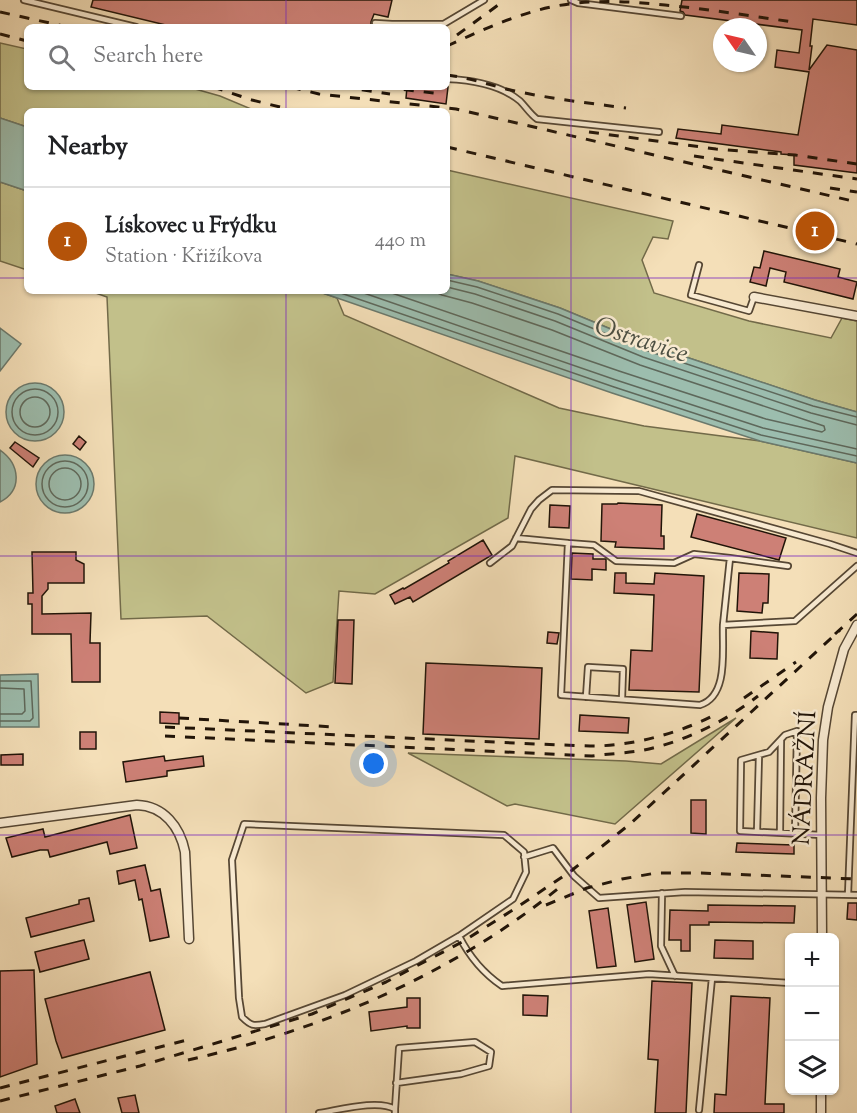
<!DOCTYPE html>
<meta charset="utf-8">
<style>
body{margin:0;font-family:"Sorts Mill Goudy",serif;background:#f2f2f2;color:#202124}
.controls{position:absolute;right:18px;bottom:18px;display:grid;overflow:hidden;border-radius:9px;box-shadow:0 2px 4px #0004}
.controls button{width:54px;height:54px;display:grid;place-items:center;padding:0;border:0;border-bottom:2px solid #e0e0e0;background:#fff;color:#202124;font:30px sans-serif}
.compass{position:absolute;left:713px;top:18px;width:54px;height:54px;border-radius:50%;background:#fff;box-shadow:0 2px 4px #0004;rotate:304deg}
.you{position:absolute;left:374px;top:764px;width:21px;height:21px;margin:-15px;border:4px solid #fff;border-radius:50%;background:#1a73e8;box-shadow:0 0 0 9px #1a73e833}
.badge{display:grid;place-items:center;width:39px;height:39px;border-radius:50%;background:#b45309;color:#fff;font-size:20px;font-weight:700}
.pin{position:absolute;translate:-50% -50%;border:3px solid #fff;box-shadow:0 2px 6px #0006}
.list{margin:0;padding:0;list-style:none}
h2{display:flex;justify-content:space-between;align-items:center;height:78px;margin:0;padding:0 24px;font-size:26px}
h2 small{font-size:20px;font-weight:400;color:#757577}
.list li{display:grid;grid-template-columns:39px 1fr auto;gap:18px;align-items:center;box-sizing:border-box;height:108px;padding:0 24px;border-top:2px solid #e0e0e0}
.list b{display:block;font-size:22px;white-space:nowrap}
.list p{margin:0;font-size:20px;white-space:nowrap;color:#757577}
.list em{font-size:20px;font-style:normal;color:#757577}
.icon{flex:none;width:33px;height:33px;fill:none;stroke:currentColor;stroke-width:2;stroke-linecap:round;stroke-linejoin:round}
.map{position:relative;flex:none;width:857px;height:1113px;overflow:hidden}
.search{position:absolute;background:#fff;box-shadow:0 2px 4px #0004;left:24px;top:24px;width:426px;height:66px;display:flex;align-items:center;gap:15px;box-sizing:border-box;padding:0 21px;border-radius:9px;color:#757577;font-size:22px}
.panel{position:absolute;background:#fff;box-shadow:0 2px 4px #0004;left:24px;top:108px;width:426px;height:186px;border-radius:9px}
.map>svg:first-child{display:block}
</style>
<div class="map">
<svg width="857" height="1113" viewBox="0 0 857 1113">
<rect width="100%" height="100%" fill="#f4dfb8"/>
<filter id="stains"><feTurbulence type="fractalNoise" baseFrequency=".00333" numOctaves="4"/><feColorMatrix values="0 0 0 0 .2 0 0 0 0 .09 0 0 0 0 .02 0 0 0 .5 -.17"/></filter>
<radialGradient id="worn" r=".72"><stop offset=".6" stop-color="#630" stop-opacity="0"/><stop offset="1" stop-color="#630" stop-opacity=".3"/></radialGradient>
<path fill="#c2c08a" stroke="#726a49" stroke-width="1.5" d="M0,43l27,6v38h161l32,9 36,15h-229v16l-27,-9z
M447,170l226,51 -5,18 -15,-2 -11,23 12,33 95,28 82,17 11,-20 15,3v91l-42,-12 -168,-56 -87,-36 -82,-27 -31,-7z
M0,182l27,9v79l-27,-9z
M90,291h227l20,7 7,17 215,93 85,18 116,15 97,22v75l-342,-82 -7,62 -133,76 -36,-3 -6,91 -27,11 -99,-77 -86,3 -14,-322z
M736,718l-121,106 -100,-20 -8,2 -99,-53 218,8 35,3z"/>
<path fill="#9cbdae" stroke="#6b796c" stroke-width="1.5" d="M0,118l27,9v64l-27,-9z
M447,274l31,7 82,27 87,36 168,56 42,12v51l-97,-22 -148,-48 -295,-102h130z
M0,328l21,16 -21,27z
M6 412a29 29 0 1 1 58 0a29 29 0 1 1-58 0Z
M0,450c20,14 23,40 0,52z
M36 484a29 29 0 1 1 58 0a29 29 0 1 1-58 0Z
M38,674l1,53h-39v-52z"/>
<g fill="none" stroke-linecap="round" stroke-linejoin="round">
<path stroke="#5e685b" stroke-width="1.5" d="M447,280l30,7 81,27 87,36 168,56 44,11
M447,287l28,7 80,27 88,36 168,56 46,12
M335,291l279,96 147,48 96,21
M358,291l258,89 147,48 94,21
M386,291l233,80 147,48 56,13 3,-2 -1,-4 -184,-61 -88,-35 -80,-27 -30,-8 -9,-4
M12 412a23 23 0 1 1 46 0a23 23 0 1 1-46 0Z
M20 412a15 15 0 1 1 30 0a15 15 0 1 1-30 0Z
M42 484a23 23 0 1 1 46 0a23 23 0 1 1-46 0Z
M49 484a16 16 0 1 1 32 0a16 16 0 1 1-32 0Z
M0,681h31l2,37 -3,3h-30
M0,688l24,1 1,22 -3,3h-22"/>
</g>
<path fill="#cd8076" stroke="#211408" stroke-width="1.5" d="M93,0h299l-4,17 -14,-3 -3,8v5h-197l-83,-20z
M682,0h175v25l-44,-6 -3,27h2l-3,24 18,-25 30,5v123l-63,-8v-10l-13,-1v-2l-105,-14 2,-9 43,5 1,-9 76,10 11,-63 -34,-5 2,-17 22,3 3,-23 -117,-15 -2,-3 -3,-1z
M407,87h41l-2,17 -40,-6z
M764,251l76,18 -2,8 19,5 -4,17 -69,-17 2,-10 -16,-4 -4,18 -16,-4 4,-15 6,1z
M79,436l7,6 -6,8 -7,-6z
M15,442l24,16 -6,9 -23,-19z
M618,503l44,2 -1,31h3v13l-49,-2 1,-5 -15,-1 1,-37h15z
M550,505l20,1 -1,22 -20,-1z
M697,514l89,24 -7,22 -88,-23z
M483,540l9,15 -79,47 -3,-5 -15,7 -5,-9 13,-7 1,1 45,-26 -1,-2z
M32,552h44v8l8,4v19h-36v6l-6,7v18l49,-1 -1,30h10v39h-28l-1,-48h-39v-30h-4v-11h5z
M572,553l21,1v5h13v11l-14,-1v11l-21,-1z
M615,573h11v10l28,1 1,-11 49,3 -5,116 -70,-2 2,-40 21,1 2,-56 -40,-2z
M739,573l30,1 -1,29h-5l-1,10 -25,-2z
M338,620h16l-2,64 -17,-1z
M751,631l27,2 -1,26 -27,-1z
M548,632l11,1 -2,11 -10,-1z
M426,663l116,5 -3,71 -116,-5z
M160,712l19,1v11l-19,-1z
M580,715l49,3 -1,15 -49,-2z
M80,732h16v17h-16z
M23,754v11h-22v-10z
M164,756l1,5 38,-5 1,10 -37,5v5l-41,6 -3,-20z
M691,800h15v34l-15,-1z
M130,815l7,33 -27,6 -3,-12 -57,15 -2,-7h-8l-28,7 -6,-19 37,-9 2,8z
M737,843l57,2v9l-58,-2z
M145,865l6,26 9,-2 9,48 -19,4 -8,-42 -3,1 -4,-20 -16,4 -2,-13z
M89,898l5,23 -63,16 -5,-19 53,-14v-4z
M646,902l8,57 -19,3 -8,-57z
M848,903h9v17l-10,-1z
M708,905l87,1 -1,17 -85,-1v3h-19v26h-9v-11h-12l1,-30 38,1z
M608,908l8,58 -19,2 -8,-57z
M84,940l5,19 -49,13 -5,-20z
M715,940l38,1v18l-39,-1z
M34,970l3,94 -37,13v-106z
M150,972l15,58 -103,28 -6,-17 -11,-42z
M652,981l40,2 -6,130h-31l3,-53 -10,-1z
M523,995l25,1 -1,20 -24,-1z
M731,996l39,2 -5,106h19v9h-70l1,-19 11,1z
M407,998h13v30h-13v-2l-36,5 -2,-19 38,-5z
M135,1095l4,18h-17l-4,-15z
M75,1099l5,14h-23l-2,-7z"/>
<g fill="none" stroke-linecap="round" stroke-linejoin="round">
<g stroke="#564734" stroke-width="8">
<path id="lane" d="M24,0l112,27
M571,0l7,3 103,13
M375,23l17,1h52
M442,25l42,-25
M447,79c24,1 54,6 73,22 6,6 10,13 17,18l122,13
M699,265l-8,30 58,16 5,-14
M516,538l52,5 -7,152 139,10c29,-9 22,-55 23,-80l72,-4 62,-55
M568,543l26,2 22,16 58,2 20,-9 36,4
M490,563l22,-17 19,-37 8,-9 13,-10 87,1 191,53 27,9
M723,625l7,-67 58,8
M586,697l2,-30 35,2 -1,30
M244,824l260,11 20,17 2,20 -13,27 -54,37 -43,25 -71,34 -80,29c-12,2 -14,2 -23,-7l-3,-19 -7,-138z
M757,832l2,-77
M780,833l1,-93
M795,834l2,-103 -12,4 -16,17 -28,8 -1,71 82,4
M524,857l29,-9 21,28 25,22 86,-6 172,3
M662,893l-1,53 14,30
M848,895l7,-180h2
M459,936c10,20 24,37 43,50l147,-12 141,9
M395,1109l4,-61 76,-6 16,10 -2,14 -28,8 -65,9
M699,1110l13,-132
M319,1113c20,-3 59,-14 76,-4v4"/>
</g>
<g stroke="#564734" stroke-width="11">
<path id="street" d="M754,297l103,19
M0,823l137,-18c27,1 43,22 48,47l4,87
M822,938l-1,-140 2,-58 5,-33 16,-58 13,-24
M821,1113v-23"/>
</g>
<use href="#lane" stroke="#f8ead1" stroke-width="4.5"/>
<use href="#street" stroke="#f8ead1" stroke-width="8"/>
<path stroke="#211408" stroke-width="3" stroke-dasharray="10 10" stroke-linecap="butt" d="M0,12l68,15
M0,34l27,7
M457,35l48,-35
M447,46c42,-19 84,-39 131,-43 29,-3 58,-1 87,2 43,4 86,11 128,17
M447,75c25,3 45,11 68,16 37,8 74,12 111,17
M213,87l39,13 44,11
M291,87l28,7 137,15 401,93
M342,87l48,7
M384,87l57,7
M589,132l127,17 79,6 62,9
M447,147l410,97
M694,156l163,23
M830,188l27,4
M835,634l22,-20
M744,698l52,-36
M179,718l156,9
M165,727l394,18c12,0 25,1 37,1 41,-1 87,-14 122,-33
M165,736l427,20c16,-2 32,-3 47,-5 43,-8 84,-28 119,-55
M546,905l41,-17 35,-9 34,-6h45l156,6
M188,1060c134,-30 265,-86 372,-173
M0,1088l191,-49
M0,1101l140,-35 172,-52 74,-32 76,-40 54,-34 55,-37 59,-47 210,-194"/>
</g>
<path fill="none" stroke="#7b2cbf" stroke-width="1.5" stroke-opacity="0.55" d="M286,0v27M571,0v1113M286,87v24M0,278h27M447,278h410M286,291v822M0,556h857M0,835h857"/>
<g text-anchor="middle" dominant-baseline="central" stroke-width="5" stroke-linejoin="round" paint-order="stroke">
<g font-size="24" fill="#211408" stroke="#f8ead1">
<text transform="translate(806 778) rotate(-87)">NÁDRAŽNÍ</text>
</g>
<g font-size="26" font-style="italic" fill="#4c4f42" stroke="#f8ead1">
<text transform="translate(641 341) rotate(18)">Ostravice</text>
</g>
</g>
<rect width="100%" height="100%" filter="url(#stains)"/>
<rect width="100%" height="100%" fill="url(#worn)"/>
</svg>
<div class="controls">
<button>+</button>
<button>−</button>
<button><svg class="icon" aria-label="layers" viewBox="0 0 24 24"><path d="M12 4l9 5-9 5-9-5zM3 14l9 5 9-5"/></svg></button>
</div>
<svg class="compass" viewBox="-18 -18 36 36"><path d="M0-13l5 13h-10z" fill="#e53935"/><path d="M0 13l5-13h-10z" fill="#757577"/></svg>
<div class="you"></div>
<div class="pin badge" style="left:815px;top:231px">1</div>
<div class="search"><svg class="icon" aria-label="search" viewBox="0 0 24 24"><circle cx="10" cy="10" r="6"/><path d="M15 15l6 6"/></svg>Search here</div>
<section class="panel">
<h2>Nearby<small></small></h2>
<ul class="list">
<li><span class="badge">1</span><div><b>Lískovec u Frýdku</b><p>Station · Křižíkova</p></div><em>440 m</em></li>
</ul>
</section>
</div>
